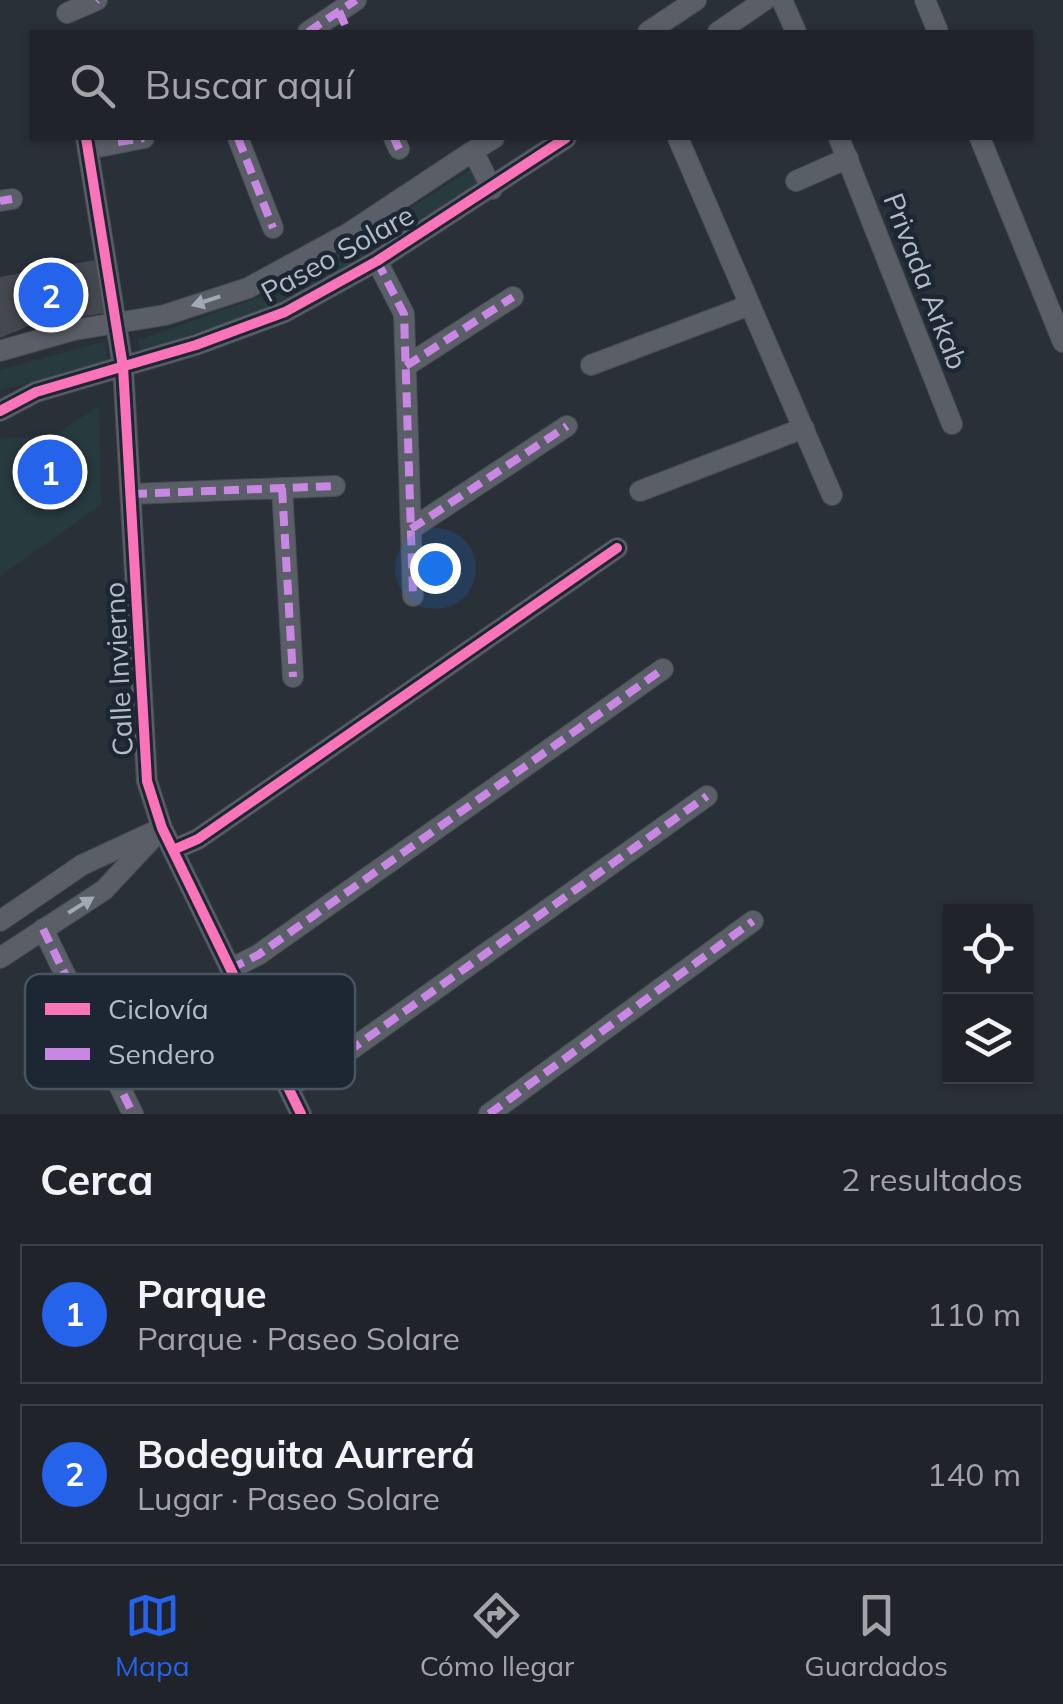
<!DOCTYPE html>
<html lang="es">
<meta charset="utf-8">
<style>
body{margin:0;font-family:Mulish,sans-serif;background:#282c32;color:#f1f3f6}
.controls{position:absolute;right:30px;bottom:30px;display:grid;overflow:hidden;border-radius:0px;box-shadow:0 2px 8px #0004}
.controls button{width:90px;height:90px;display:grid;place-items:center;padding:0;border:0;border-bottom:2px solid #3d4147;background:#20242a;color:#f1f3f6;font:50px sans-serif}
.you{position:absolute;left:435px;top:568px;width:35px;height:35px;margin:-25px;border:8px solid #fff;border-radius:50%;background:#1a73e8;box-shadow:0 0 0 15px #1a73e833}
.badge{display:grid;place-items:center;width:65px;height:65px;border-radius:50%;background:#2563eb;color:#fff;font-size:32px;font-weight:700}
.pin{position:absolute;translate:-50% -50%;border:5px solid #fff;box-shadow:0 2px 10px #0006}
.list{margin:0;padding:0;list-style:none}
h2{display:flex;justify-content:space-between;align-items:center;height:130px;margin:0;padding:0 40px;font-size:42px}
h2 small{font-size:32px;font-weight:400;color:#a2a4a8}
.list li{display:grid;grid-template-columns:65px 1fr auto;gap:30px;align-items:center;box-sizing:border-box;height:140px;margin:0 20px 20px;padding:0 20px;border:2px solid #3d4147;border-radius:0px}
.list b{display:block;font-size:38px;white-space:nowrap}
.list p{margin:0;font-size:32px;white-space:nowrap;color:#a2a4a8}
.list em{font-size:32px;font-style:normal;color:#a2a4a8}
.icon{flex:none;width:55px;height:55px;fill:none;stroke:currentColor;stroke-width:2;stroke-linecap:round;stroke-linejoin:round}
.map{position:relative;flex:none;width:1063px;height:1114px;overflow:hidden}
.search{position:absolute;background:#20242a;box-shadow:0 2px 8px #0004;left:30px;right:30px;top:30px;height:110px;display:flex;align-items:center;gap:25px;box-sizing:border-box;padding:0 35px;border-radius:0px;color:#a2a4a8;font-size:38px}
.sheet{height:450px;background:#20242a}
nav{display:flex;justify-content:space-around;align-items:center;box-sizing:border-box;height:140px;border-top:2px solid #3d4147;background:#20242a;font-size:28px;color:#a2a4a8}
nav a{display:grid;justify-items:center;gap:5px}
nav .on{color:#2563eb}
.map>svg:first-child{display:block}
</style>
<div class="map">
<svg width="1063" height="1114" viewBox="0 0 1063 1114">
<rect width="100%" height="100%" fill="#2a3038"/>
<path fill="#273a3e" d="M473,168l7,15 -189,116 -149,54 -4,-13 145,-51z
M105,341l4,22 -109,27v-20z
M99,406l2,99 -101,71v-138l53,-2z"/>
<path fill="#444950" d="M96,260l9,53 -72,11 -33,14v-61z"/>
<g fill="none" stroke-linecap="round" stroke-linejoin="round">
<g stroke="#484c53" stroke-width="22">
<path id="street" d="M782,0l14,32
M925,0l13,32
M67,13l30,-13
M308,32l48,-32
M648,32l48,-32
M718,32l47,-32
M86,138l37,229 24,414 15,47 139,286
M238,138l35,90
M394,138l5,11
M678,138l154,357
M839,138l113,286
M980,138l83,204
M88,149l56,-11
M796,181l52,-23
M492,189l-19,-38 21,-13
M0,201l12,-2
M377,261l27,53 9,282
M0,351l74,-21 91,-15 83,-27 101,-55 124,-82
M591,365l159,-60
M406,366l107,-69
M0,411l36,-19 160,-47 89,-33 92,-51 189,-123
M282,488l11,189
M640,491l164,-63
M132,494l203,-8
M411,529l156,-103
M173,850l25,-11 419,-291
M0,921l82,-56 69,-32
M43,929l90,185
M0,958l104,-68 58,-62
M230,969l28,-14 405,-286
M288,1086l30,-13 389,-277
M489,1114l264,-193"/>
</g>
<use href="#street" stroke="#5a5e66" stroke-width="20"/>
<path stroke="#c787e3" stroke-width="8" stroke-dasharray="15 8" stroke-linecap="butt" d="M96,1l1,-1
M339,11l9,21
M308,32l48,-32
M238,138l35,90
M394,138l5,11
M118,142l26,-4
M0,201l12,-2
M377,261l27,53 9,282
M406,366l107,-69
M282,488l11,189
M132,494l203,-8
M411,529l156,-103
M43,929l90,185
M230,969l28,-14 405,-286
M288,1086l30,-13 389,-277
M489,1114l264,-193"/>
<g stroke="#1d2633" stroke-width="16">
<path id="cycleway" d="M86,138l37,229 24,414 15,47 139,286
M0,411l36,-19 160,-47 89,-33 92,-51 189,-123
M173,850l25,-11 419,-291"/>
</g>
<use href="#cycleway" stroke="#fb73b8" stroke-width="10"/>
</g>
<defs><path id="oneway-solid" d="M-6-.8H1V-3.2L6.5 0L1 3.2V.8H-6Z" transform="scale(2.5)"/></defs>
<g fill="#a2a9b5">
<use href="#oneway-solid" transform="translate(206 301) rotate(162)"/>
<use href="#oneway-solid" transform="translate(81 905) rotate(-32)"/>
</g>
<g text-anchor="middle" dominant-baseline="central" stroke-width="9" stroke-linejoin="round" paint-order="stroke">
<g font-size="28" fill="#b4bcc9" stroke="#1d2633">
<text transform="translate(337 253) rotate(-29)">Paseo Solare</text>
<text transform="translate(926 281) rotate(69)">Privada Arkab</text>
<text transform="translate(118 669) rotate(-93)">Calle Invierno</text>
</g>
</g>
<rect x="25" y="974" width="330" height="115" rx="15" fill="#1d2633" stroke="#4a5360" stroke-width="2.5"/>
<rect x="45" y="1003" width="45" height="12" fill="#fb73b8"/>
<rect x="45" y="1048" width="45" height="12" fill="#c787e3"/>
<g font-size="28" fill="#b4bcc9">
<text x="108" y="1019">Ciclovía</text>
<text x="108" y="1064">Sendero</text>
</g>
</svg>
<div class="controls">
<button><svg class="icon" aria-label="locate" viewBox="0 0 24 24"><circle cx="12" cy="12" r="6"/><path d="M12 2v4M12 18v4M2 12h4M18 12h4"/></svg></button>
<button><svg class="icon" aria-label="layers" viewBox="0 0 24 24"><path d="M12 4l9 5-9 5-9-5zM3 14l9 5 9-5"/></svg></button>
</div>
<div class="you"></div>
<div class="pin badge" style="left:50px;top:472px">1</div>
<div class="pin badge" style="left:51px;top:295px">2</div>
<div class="search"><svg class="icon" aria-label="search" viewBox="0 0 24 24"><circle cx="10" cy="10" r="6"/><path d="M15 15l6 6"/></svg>Buscar aquí</div>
</div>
<section class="sheet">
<h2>Cerca<small>2 resultados</small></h2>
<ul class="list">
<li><span class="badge">1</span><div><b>Parque</b><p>Parque · Paseo Solare</p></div><em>110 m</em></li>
<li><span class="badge">2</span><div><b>Bodeguita Aurrerá</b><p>Lugar · Paseo Solare</p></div><em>140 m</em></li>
</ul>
</section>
<nav>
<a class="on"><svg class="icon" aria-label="map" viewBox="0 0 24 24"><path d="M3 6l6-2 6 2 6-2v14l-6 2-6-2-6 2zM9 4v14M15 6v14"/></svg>Mapa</a>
<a><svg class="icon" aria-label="directions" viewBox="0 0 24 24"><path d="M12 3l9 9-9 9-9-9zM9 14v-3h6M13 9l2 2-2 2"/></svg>Cómo llegar</a>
<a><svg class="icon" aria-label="saved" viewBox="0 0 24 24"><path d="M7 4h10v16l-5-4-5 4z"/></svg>Guardados</a>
</nav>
